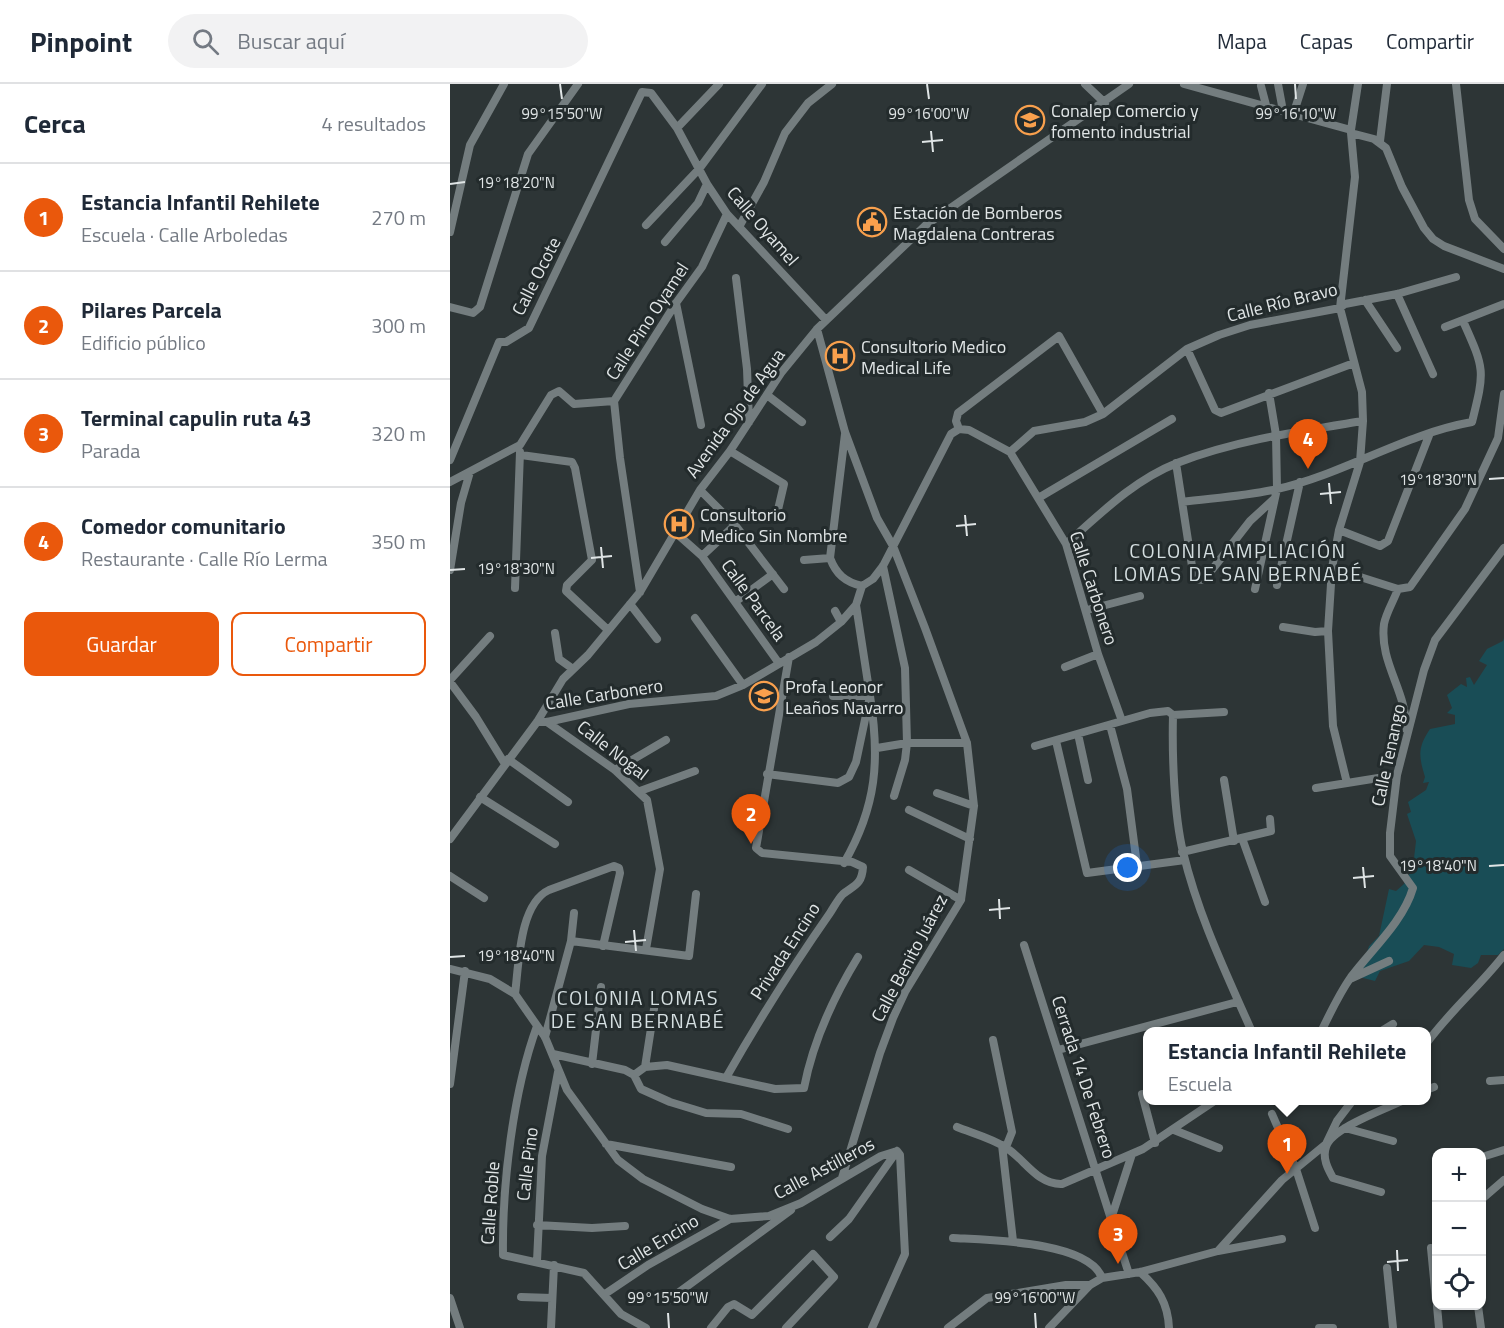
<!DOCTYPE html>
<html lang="es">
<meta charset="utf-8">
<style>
body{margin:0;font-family:"Titillium Web",sans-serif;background:#f2f2f3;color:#1f2937}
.controls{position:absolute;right:18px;bottom:18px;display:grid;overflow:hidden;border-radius:12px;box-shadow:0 2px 4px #0004}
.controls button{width:54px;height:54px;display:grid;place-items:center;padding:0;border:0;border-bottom:2px solid #e0e1e3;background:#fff;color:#1f2937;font:30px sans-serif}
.you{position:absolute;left:678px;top:784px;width:21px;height:21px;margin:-15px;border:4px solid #fff;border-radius:50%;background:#1a73e8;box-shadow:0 0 0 9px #1a73e833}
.badge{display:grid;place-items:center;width:39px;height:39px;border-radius:50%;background:#ea580c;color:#fff;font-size:20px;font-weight:700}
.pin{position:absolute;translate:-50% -50px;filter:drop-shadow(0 2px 3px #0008)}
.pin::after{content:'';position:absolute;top:32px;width:21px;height:18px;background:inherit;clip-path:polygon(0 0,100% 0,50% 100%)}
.popup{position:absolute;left:693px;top:943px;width:288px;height:78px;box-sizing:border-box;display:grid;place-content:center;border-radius:12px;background:#fff;filter:drop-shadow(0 2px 4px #0005);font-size:20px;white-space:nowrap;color:#747a83}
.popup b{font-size:22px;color:#1f2937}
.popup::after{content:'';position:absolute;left:50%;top:100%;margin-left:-12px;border:12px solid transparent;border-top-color:#fff}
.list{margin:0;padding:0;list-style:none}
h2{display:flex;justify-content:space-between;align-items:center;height:78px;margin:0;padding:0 24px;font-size:26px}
h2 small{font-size:20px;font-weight:400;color:#747a83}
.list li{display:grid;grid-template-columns:39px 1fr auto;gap:18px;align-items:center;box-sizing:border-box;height:108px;padding:0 24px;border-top:2px solid #e0e1e3}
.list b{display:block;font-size:22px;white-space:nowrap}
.list p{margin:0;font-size:20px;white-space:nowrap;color:#747a83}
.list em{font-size:20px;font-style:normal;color:#747a83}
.actions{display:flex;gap:12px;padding:18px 24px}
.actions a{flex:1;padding:14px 0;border:2px solid #ea580c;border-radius:12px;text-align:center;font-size:21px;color:#ea580c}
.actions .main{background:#ea580c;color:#fff}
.icon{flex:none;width:33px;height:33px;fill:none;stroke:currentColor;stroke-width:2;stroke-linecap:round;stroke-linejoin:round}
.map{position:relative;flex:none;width:1054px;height:1244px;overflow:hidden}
header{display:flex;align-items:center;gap:36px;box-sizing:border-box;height:84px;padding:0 30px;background:#fff;border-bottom:2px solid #e0e1e3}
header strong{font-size:28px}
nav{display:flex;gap:33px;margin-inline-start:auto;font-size:21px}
.search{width:420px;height:54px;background:#f2f2f3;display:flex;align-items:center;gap:15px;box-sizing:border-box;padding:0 21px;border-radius:33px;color:#747a83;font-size:22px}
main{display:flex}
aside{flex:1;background:#fff}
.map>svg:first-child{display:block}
</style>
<header>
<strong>Pinpoint</strong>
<div class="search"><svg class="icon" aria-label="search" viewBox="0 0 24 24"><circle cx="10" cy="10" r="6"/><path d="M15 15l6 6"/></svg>Buscar aquí</div>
<nav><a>Mapa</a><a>Capas</a><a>Compartir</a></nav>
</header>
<main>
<aside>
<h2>Cerca<small>4 resultados</small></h2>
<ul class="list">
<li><span class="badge">1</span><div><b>Estancia Infantil Rehilete</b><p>Escuela · Calle Arboledas</p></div><em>270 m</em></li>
<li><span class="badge">2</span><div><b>Pilares Parcela</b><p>Edificio público</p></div><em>300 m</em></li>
<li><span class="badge">3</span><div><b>Terminal capulin ruta 43</b><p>Parada</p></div><em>320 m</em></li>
<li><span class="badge">4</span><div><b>Comedor comunitario</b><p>Restaurante · Calle Río Lerma</p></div><em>350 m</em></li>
</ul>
<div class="actions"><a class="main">Guardar</a><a>Compartir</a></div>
</aside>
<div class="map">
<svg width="1054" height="1244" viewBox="0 0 1054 1244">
<rect width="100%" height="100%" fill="#2d3536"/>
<path fill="#194d56" d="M1054,554v311l-6,6h-17l-3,8 -7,5 -19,-3 2,-11 -15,-7 -15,-2 -15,16 -29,10 -5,10 -16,-4 10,-31 10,-10 10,-47 7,2 8,-7 9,-17 3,-26 -9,-27 4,-2 -3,-10 18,-12 3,-8 -6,1 2,-6c-6,-20 -8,-29 5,-48l25,-5v-9l-8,-2 5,-5 -5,-13 14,-11 6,3 -1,-9 4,-1 4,8 13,-20 -8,-4 8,-12 16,-8z"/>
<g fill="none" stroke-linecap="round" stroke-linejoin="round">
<path stroke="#747d7f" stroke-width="8" d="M635,0l20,19
M734,0l167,46v3l23,6 12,9 16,39 22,41 9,11 11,7 60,23
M828,0l5,27
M1006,0l13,116 6,19 29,30
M811,2l5,19
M843,31l10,-31
M227,44l42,-44
M901,46l7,-46
M930,57l7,-57
M196,141l53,-56 63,-85
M289,143l25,-45 21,-49 23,-30 24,-19
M0,148l20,-87 34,-61
M215,158l33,-39 9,-19
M286,194l11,91 2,53
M947,210l36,80
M915,216l32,48
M226,219l25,122
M0,223l23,6 7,-6 48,-153 50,-70
M995,243l59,-23
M367,245l28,103 32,86 16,28 32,82 42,115 7,63 -13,94 -56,92 -12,26 -13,35 -38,125
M737,265l28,61 6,3 133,-50
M317,311l35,27
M509,345l-3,-8 2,-8 101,-77 44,78
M395,350l-15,124c6,16 15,24 32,28
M280,367l54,33 -7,30
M560,368l24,-21 51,-9 18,-8 84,-65 32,-14 31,-10 90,-17 5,-4 52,-10 59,-17
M71,371l51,7 3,6 17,92 -25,25 -1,6 42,39
M0,376l49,-118h7l23,-14 113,-236 9,1 26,35 30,56 20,30 99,106
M726,379l18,116 10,1 46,-59 24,-22
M0,398l70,-37 31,-50 8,-4 15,13 40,-3
M250,406l35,35 49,64
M590,413l132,-78
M732,418c31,-4 64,-6 95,-13 67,-15 127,-55 195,-67 13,-52 13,-52 -9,-101
M889,446l41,16 8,-5 42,-108
M226,449l26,23 76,106
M616,460c34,-30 68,-64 111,-81 59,-23 124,-32 186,-42
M252,472l33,-31
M354,476l26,-2
M433,482l22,102 2,75 -2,17 -11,36
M882,484l66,21 12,-2 55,-78 33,-71 6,-44
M0,486l11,-67 9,-31
M827,501l23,-103
M65,504l5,-136
M805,505l22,-100 -1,-54 -7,-42
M948,505c-4,11 -12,24 -14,35 -5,39 23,67 22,105
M190,508l-20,-134 -6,-57 62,-98 26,-36 25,-53
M285,518l38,-28
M180,520l27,35
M637,526l53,-14
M385,527l6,11
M245,534l48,67
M833,543l32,5 13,-1
M105,549l4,26 14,10
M615,583l33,-13
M0,596l40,-44
M0,598l26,35 29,47
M383,612h37c10,63 7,110 -26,167
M723,631l51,-3
M87,638h10l82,-18 87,-8 27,-11 73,-43 25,-20 15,-17 6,-19 11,-7 10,-13 68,-132 8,-5 10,1 41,22 56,92 32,110 24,67
M97,638l68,48 32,30 13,69 -14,80
M660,641l17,64 10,76
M628,650l10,46
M606,657l31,132 98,-13
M585,662l115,-33 18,-2 5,4c-1,40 1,99 10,137 15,63 43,121 69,180
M427,664l30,-5h60
M58,675l60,43
M165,686l51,-30
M317,690l71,9 11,-6 7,-15 14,-66 -14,-91
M774,696l10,61
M897,699l-14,-57 -5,-95 4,-63 7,-38 21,-68 3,-41 -1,-29 -22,-84 15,-131 -4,-44
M866,704l81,-13
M190,707l55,-20
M487,709l37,13
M30,713l75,47
M459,726l61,29
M792,754l23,64
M0,755l87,-117 26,-43 25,-24 52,-63 60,-102 30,-39 51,-78 36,-44 109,-104 203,-141
M732,768l89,-21 -1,-12
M459,786l52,30
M0,792l34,22
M121,857l118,15 7,-62
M574,861l87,274
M0,885l40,10 25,15 30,43 22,53 51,70 25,19 59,30 28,10 39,-3 32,-13 80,-47 16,-5
M902,894l37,-17
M65,910c4,-30 4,-90 34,-104l65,-24 5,2 1,5 -17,73
M87,942c-24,66 -35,159 -34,229l81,18 37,41 25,14
M871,948c9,-19 18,-38 30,-55 20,-27 52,-55 62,-89l-23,-32v-23l7,-58 27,-105 11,-30 69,-92
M930,948l13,-8
M95,953l26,-96 3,-28
M543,956l19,92 -6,15
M976,960c23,-32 54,-58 78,-89
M608,966l179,-48
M103,970l72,16 9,5 11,-8 22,-2 108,24 29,-1c9,-47 29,-90 54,-131
M142,980l9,-77
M195,983l9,-58
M184,991l7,14 29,13 36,11 35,1 47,15
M277,992c32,-56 66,-110 103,-163 4,-6 8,-14 13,-19 12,-9 19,-10 20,-27l-11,-5 -90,-9 -6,-5 33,-191
M1040,997l14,-1
M0,1000l15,-113
M976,1006l8,-3
M692,1010l13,49
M822,1030l24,55 19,59
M507,1043c15,6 34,11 48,20 19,11 32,38 57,37l81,-35 73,-49
M895,1044l48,13
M724,1046l45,18
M156,1060l125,23
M552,1061l11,96
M1032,1073l22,-7
M931,1108l-48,-14c-5,-9 -11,-20 -7,-31 5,-19 60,-38 78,-47
M1032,1115l22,-19
M87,1141l55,3 33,-2
M380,1153l19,-18 48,-68
M503,1154c34,2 136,3 149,40
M981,1164l5,52
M768,1167l64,-12
M87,1177l5,-105 16,-84
M937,1184l6,60
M690,1188c18,16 28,31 29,56
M679,1190l-18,-55 21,-65
M155,1210l43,-29 82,-46
M71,1213l31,1
M0,1214l10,30
M217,1217l124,-91
M987,1222l2,22
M1028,1222l3,22
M101,1244l3,-63
M261,1244l17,-21 6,-3 18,11 61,-61 21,23 -48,51
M422,1244l33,-74 -5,-99 -3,-4
M498,1244l39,-30 79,-13h24
M599,1244l41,-43 12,-7 38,-6 78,-21 64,-71 44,-36 11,-23 16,-21
M869,1244h14"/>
</g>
<path fill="none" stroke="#e0e5e6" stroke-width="2" d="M110,0l2,15M477,0l2,15M845,0l1,15M481,47l2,21M472,58l21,-2M0,100l15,-2M1039,395l15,-1M879,399l2,21M870,410l21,-2M515,431l2,21M506,442l20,-2M151,463l2,21M141,474l21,-2M0,486l15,-1M1039,782l15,-1M913,783l2,21M903,794l21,-2M549,815l1,20M539,826l21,-2M184,846l2,21M175,858l21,-2M0,873l15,-1M947,1166l1,21M937,1178l21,-2M218,1229l1,15M585,1229l1,15"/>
<defs>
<g id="school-ring" transform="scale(1.5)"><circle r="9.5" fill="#232b2c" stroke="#f9a04d" stroke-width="1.5"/><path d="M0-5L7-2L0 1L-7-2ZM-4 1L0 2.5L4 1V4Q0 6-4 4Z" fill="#f9a04d"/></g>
<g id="civic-ring" transform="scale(1.5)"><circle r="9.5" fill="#232b2c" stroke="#f9a04d" stroke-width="1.5"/><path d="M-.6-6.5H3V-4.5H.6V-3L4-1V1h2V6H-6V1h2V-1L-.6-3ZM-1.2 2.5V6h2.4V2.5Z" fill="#f9a04d"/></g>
<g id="hospital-ring" transform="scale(1.5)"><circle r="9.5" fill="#232b2c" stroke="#f9a04d" stroke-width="1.5"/><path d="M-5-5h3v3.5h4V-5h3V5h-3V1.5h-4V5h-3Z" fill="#f9a04d"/></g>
</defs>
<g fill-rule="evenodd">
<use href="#school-ring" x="580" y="36"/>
<use href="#civic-ring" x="422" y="138"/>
<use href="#hospital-ring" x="390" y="272"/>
<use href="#hospital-ring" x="229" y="440"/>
<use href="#school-ring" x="314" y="612"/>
</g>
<g text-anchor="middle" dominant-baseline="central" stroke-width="6" stroke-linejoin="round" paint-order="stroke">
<g font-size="18" fill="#e0e5e6" stroke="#232b2c" text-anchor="start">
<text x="601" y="26">Conalep Comercio y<tspan x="601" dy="21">fomento industrial</tspan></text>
<text x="443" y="128">Estación de Bomberos<tspan x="443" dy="21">Magdalena Contreras</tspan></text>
<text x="411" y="262">Consultorio Medico<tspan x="411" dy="21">Medical Life</tspan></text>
<text x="250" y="430">Consultorio<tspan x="250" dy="21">Medico Sin Nombre</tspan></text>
<text x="335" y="602">Profa Leonor<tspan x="335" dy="21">Leaños Navarro</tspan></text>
</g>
<g font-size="18" fill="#e0e5e6" stroke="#232b2c">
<text transform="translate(313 142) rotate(49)">Calle Oyamel</text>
<text transform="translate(86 192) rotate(-63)">Calle Ocote</text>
<text transform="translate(832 218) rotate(-14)">Calle Río Bravo</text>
<text transform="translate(197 237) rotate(-57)">Calle Pino Oyamel</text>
<text transform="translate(285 329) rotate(-54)">Avenida Ojo de Agua</text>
<text transform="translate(644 504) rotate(72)">Calle Carbonero</text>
<text transform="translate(304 516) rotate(54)">Calle Parcela</text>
<text transform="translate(154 610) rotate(-9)">Calle Carbonero</text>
<text transform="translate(163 666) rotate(38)">Calle Nogal</text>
<text transform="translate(938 671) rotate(-78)">Calle Tenango</text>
<text transform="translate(335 867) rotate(-57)">Privada Encino</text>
<text transform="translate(459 874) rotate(-62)">Calle Benito Juárez</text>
<text transform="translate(634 993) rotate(72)">Cerrada 14 De Febrero</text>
<text transform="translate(77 1080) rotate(-83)">Calle Pino</text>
<text transform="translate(374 1084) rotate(-28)">Calle Astilleros</text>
<text transform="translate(40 1119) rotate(-86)">Calle Roble</text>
<text transform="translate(208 1158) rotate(-31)">Calle Encino</text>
</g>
<g font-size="20" letter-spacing="1.5" fill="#d5dfe1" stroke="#232b2c">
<text x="788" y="466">COLONIA AMPLIACIÓN<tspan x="788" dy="23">LOMAS DE SAN BERNABÉ</tspan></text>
<text x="188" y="913">COLONIA LOMAS<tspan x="188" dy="23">DE SAN BERNABÉ</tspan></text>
</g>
</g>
<g font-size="15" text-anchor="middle" fill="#e0e5e6" stroke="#232b2c" stroke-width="6" stroke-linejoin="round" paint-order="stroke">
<text x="112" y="35">99°15'50"W</text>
<text x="479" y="35">99°16'00"W</text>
<text x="846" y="35">99°16'10"W</text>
<text x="66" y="104">19°18'20"N</text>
<text x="988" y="401">19°18'30"N</text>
<text x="66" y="490">19°18'30"N</text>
<text x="988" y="787">19°18'40"N</text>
<text x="66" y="877">19°18'40"N</text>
<text x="218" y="1219">99°15'50"W</text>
<text x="585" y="1219">99°16'00"W</text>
</g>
</svg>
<div class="controls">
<button>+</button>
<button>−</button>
<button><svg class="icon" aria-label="locate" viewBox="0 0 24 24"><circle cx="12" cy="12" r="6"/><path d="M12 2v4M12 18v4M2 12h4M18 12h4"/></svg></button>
</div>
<div class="you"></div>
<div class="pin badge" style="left:837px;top:1090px">1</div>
<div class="popup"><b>Estancia Infantil Rehilete</b>Escuela</div>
<div class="pin badge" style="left:301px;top:760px">2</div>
<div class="pin badge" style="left:668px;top:1180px">3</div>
<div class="pin badge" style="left:858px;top:385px">4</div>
</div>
</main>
